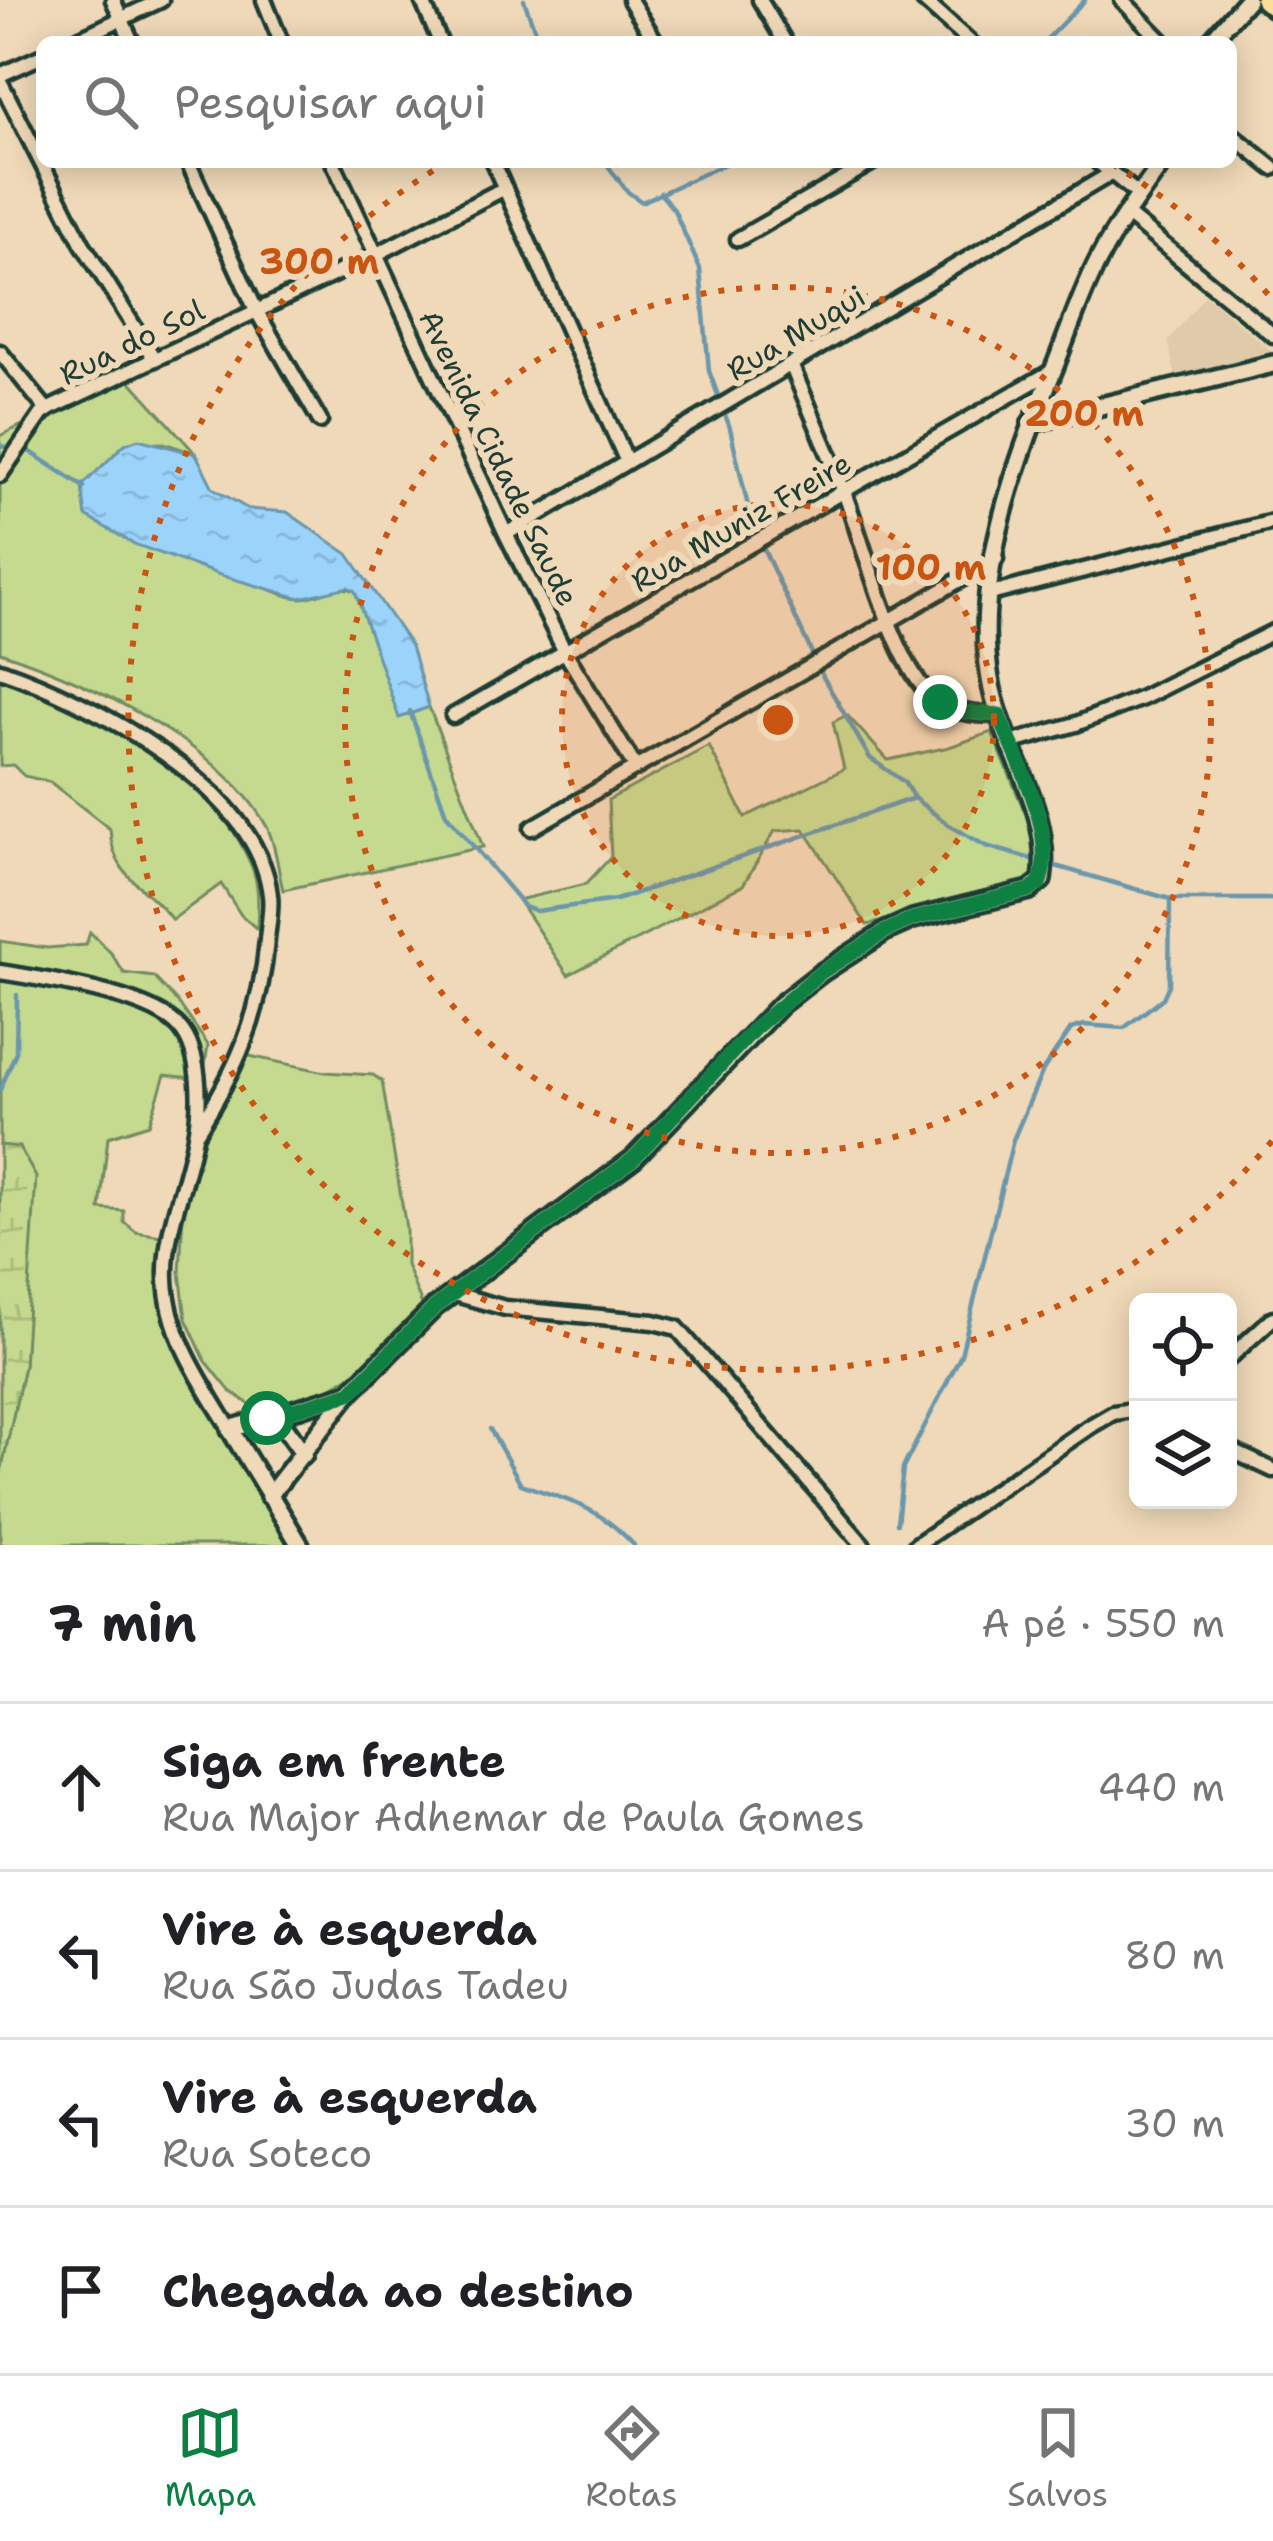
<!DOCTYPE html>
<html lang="pt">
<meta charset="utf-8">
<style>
body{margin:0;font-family:"Shantell Sans",sans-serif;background:#f6f6f6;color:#202124}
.controls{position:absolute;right:36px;bottom:36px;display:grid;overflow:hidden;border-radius:18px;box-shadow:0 6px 30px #0003}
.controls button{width:108px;height:108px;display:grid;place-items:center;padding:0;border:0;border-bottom:3px solid #e0e0e0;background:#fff;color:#202124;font:60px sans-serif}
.stop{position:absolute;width:36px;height:36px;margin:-27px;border:9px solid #0b8043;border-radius:50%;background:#fff}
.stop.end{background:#0b8043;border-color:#fff;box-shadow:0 3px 12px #0008}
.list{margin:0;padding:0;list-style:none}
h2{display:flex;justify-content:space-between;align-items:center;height:156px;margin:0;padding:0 48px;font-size:51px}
h2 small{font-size:39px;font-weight:400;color:#757577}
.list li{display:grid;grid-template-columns:78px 1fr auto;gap:36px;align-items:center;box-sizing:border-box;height:168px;padding:0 48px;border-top:3px solid #e0e0e0}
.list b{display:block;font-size:45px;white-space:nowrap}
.list p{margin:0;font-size:39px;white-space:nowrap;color:#757577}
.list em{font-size:39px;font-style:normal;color:#757577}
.icon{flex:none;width:66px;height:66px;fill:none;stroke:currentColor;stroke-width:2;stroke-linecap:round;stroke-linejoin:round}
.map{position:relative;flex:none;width:1273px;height:1545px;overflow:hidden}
.search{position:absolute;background:#fff;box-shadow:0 6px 30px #0003;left:36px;right:36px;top:36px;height:132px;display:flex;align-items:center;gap:30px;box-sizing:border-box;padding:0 42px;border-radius:18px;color:#757577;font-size:45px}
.sheet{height:828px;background:#fff}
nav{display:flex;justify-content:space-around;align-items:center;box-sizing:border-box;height:168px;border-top:3px solid #e0e0e0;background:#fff;font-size:33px;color:#757577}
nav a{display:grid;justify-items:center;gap:6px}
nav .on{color:#0b8043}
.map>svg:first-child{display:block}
</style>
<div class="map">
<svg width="1273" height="1545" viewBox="0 0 1273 1545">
<defs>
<pattern id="wetland-marsh" width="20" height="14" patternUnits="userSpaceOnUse" patternTransform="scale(3)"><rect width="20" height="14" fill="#c5da8f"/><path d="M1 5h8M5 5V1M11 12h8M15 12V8" fill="none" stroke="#a9bc7c"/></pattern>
<pattern id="water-ripples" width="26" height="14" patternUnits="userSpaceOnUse" patternTransform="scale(3)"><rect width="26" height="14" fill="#9cd3fb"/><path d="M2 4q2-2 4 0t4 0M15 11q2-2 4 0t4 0" fill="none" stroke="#86b6d8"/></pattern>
</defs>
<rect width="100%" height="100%" fill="#f0d9b8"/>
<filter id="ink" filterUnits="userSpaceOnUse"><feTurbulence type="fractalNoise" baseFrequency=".00833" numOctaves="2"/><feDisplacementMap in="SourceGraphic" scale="24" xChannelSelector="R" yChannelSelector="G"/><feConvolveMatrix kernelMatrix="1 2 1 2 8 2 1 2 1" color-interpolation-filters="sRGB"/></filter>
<g filter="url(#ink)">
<path fill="#dfcba9" d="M1205,295l68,57v2l-97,25 -8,-38z"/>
<path fill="#c5da8f" stroke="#728c62" stroke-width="3" d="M125,375l71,79 -32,-11 -39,1 -43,42 4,30c56,32 114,53 177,71 10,3 25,11 37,11 20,0 35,-16 55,-7l45,126 29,-10 54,140 -200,43c-5,-19 -7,-45 -16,-63 -45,-83 -180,-146 -267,-175v-216z
M0,677c68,21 155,69 207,119 17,15 35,48 44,69 9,20 7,43 6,64l-16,-14 -20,-31 -49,36c-26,-36 -59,-40 -62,-91l-60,-47 -26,-6 -11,-11 -13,1z
M847,715l41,45 61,-13 43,-15 31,76 9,6 7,46 -4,24 -168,41 -63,-96 -29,2 -32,54 -175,90 -50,-75 68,-16 25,-27 -3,-57 101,-54 36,71 99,-48 -11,-47z
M90,932l21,21 13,20 30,4 26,28 28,40 -5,34 -38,-4 -16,49 -41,13 -8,72 24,2v11l12,10 26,4c0,30 -2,62 8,92 20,66 88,156 126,217h-296v-69l24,-110 4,-76 -9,-142 -19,-3v-204l47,7 39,-3z
M240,1054l85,18 48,3 9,6 24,147v37l19,47 -69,60 -65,41h-29l-32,-22 -25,-31 -19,-41 -6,-46 3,-63 15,-56z"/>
<path fill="url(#wetland-marsh)" stroke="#728c62" stroke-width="3" d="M0,1145l19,2 17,30 -12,189 -24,110z"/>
<path fill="url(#water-ripples)" stroke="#6a97ab" stroke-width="3" d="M138,439l58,15 17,34 35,21 39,3 61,42 63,92 18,61 -30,11 -44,-127 -7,-4 -48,11 -77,-22 -89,-32 -48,-28 -4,-30 43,-42z"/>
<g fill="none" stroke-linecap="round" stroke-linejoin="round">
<path stroke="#6a97ab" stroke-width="4.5" d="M524,0l15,42
M1044,42l41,-42
M605,162l23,30 14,10 87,-40
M660,193l14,17 26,59 9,102 21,57 22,96 71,153 47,81 34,24 10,16 35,27 37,21 184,53h103
M0,446l26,3 58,38
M410,711l36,103 79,93 11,4 80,-11 298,-102
M0,1090l16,-38 1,-57
M490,1429l31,55c50,18 74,20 113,61
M897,1523l6,-55 58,-113 52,-215 30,-70 28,-41 14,-4 39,3 39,-30 6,-13 1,-84"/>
<g stroke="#1f3d34" stroke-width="21">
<path id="minor" d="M113,0l19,42
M264,0l17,42
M422,0l18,42
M630,0l26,42
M760,0l25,42
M923,0l47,42
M1122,0l41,42
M72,42l89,-42
M0,75l42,-19
M0,81l82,162 71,114
M1231,134l42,34
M188,162l68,148 64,111
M333,162l173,372 59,118 71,116
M493,162l134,300
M1098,162l41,33
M1126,214l147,121
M738,239l135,-77
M0,352l47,58
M791,364c17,43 37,85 53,128 20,52 48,166 86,203 20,18 44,20 69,20
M0,475l42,-61 9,-6 324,-153 130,-67
M506,534l604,-360
M990,594l283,-72
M0,670c90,31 258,117 270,225 2,14 -2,31 -3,45 -7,78 -30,129 -72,195
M453,716l601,-346
M1010,743l66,-19 66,-26 131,-66
M532,828l464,-269
M0,972c44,7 142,22 175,51 27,23 26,80 20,113 -8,48 -31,93 -29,143 2,56 36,104 64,150
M455,1294l50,14 149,14 23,6 186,217
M1228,1359l45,-41
M1228,1449l45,21
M916,1545l173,-118 24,-14 25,-4"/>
</g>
<g stroke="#1f3d34" stroke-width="24">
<path id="tertiary" d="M1210,42l37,-42
M1031,423l242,-59
M277,1416l27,38
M269,1496l80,-103 86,-86 199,-149 146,-153 41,-32 65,-42 27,-12 117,-29 12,-10c11,-73 -41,-132 -52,-201 -17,-102 25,-215 63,-308 15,-37 27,-75 45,-110 18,-35 42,-67 65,-99
M300,1545l-70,-116 119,-36"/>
</g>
<g stroke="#1f3d34" stroke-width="27">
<path id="primary" d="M1265,0l8,6"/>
</g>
<use href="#minor" stroke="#f0d9b8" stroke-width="12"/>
<use href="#tertiary" stroke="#f0d9b8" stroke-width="15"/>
<use href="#primary" stroke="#fbdf96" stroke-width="18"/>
</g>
</g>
<g fill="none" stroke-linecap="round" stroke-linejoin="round" filter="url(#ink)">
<path stroke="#0b8043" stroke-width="15" d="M267,1418l83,-25 85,-86 199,-149 121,-130 65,-55 66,-42 27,-12 117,-29 9,-6c20,-48 -22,-124 -40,-169l-36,-3 -23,-10"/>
</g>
<circle cx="778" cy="720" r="216" fill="#ca5512" fill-opacity=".12"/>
<g fill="none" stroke="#ca5512" stroke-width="6" stroke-dasharray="6 12">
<circle cx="778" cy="720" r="216"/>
<circle cx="778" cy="720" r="433"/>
<path d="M1272 1141A649 649 0 1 1 444 164M1112 164A649 649 0 0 1 1272 299"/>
</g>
<g text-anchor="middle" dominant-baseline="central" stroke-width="12" stroke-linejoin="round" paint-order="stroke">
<g font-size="30" fill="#1f3d34" stroke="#f0d9b8">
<text transform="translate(796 333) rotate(-31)">Rua Muqui</text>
<text transform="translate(132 342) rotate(-26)">Rua do Sol</text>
<text transform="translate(499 458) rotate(64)">Avenida Cidade Saude</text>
<text transform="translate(741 522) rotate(-30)">Rua Muniz Freire</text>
</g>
</g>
<circle cx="778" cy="720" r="18" fill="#ca5512" stroke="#f0d9b8" stroke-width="6"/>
<g font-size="36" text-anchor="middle" font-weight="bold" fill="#ca5512" stroke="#f0d9b8" stroke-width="12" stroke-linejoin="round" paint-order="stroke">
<text x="319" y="274">300 m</text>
<text x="1084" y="426">200 m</text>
<text x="931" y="580">100 m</text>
</g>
</svg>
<div class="controls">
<button><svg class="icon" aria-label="locate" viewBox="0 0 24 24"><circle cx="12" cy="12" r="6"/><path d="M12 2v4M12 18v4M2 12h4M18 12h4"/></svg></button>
<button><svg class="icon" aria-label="layers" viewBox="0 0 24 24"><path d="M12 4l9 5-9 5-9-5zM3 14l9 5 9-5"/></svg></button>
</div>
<div class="stop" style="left:267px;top:1418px"></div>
<div class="stop end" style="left:940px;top:702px"></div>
<div class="search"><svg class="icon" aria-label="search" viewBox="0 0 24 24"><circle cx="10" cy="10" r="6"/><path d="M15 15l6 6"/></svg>Pesquisar aqui</div>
</div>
<section class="sheet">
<h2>7 min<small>A pé · 550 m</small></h2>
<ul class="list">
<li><svg class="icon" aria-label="ahead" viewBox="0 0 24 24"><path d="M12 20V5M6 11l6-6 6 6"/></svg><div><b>Siga em frente</b><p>Rua Major Adhemar de Paula Gomes</p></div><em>440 m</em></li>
<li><svg class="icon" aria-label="left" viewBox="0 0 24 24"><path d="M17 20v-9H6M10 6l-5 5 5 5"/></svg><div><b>Vire à esquerda</b><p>Rua São Judas Tadeu</p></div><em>80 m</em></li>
<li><svg class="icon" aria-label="left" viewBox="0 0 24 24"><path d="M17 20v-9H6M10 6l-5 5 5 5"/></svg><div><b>Vire à esquerda</b><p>Rua Soteco</p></div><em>30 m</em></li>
<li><svg class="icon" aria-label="arrive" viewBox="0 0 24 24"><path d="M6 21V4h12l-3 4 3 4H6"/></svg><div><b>Chegada ao destino</b></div></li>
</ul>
</section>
<nav>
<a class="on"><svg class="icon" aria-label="map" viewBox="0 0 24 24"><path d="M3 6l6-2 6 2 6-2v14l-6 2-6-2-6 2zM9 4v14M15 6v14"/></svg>Mapa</a>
<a><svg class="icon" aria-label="directions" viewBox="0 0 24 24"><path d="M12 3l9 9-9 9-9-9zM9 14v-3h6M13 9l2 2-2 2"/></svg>Rotas</a>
<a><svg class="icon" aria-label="saved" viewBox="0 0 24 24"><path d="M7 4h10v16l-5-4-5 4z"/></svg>Salvos</a>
</nav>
